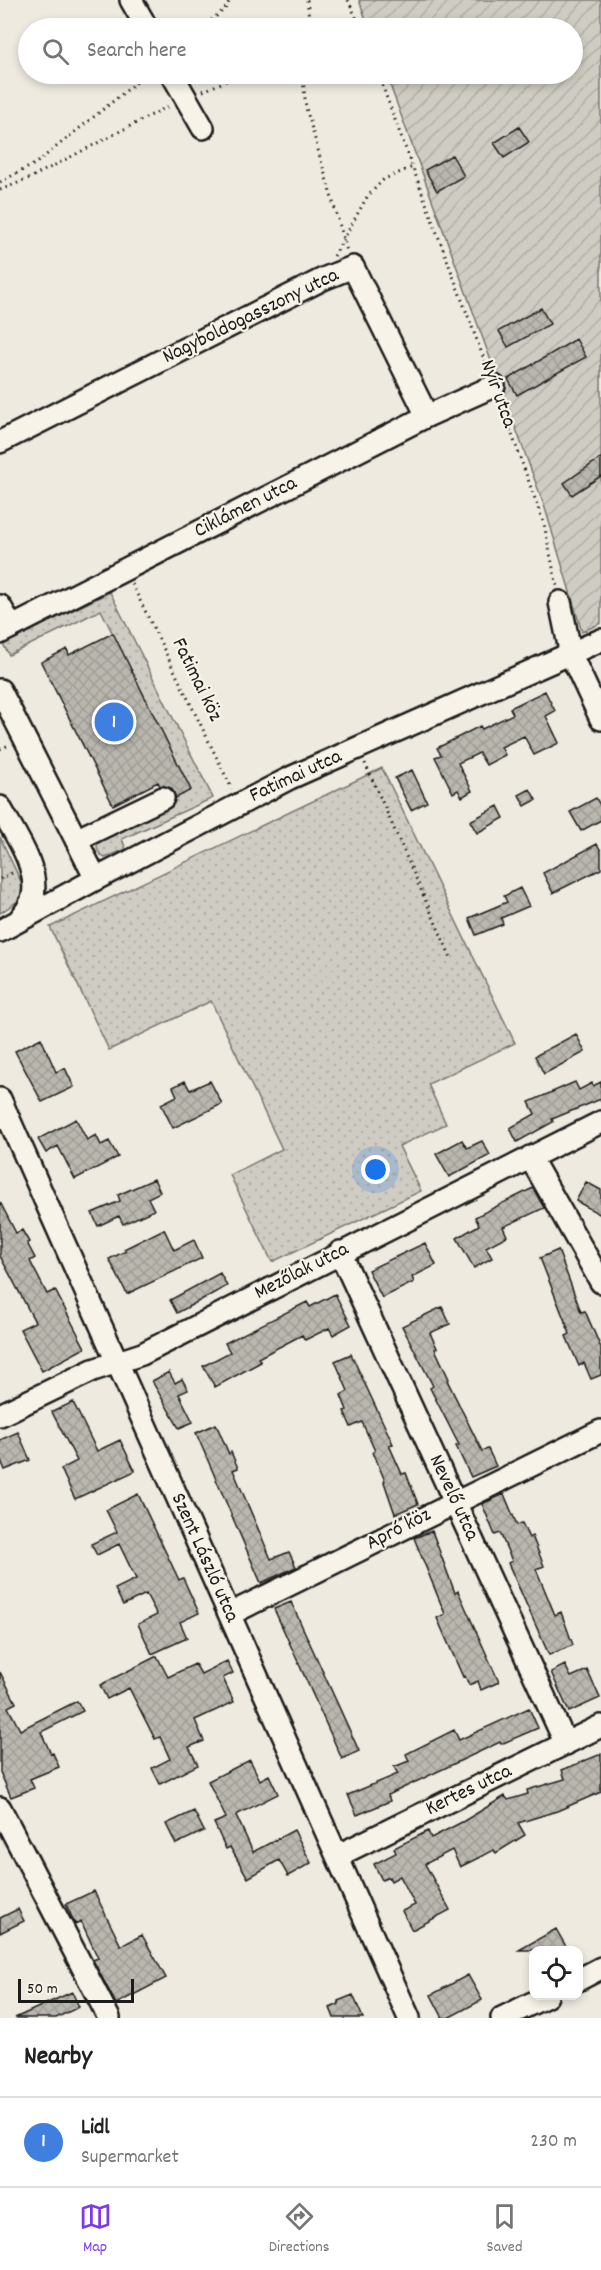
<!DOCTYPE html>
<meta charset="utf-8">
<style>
body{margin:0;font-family:Dekko,sans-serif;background:#f2f2f2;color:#222}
.controls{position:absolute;right:18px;bottom:18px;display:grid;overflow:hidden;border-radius:12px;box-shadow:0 3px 9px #0003}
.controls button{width:54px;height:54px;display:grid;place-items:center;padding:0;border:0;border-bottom:2px solid #e0e0e0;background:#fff;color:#222;font:30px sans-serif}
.scale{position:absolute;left:18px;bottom:15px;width:116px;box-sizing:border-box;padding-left:6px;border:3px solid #1c1c1c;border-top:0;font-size:16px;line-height:21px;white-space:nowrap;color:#1c1c1c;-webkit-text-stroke:4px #f7f3e8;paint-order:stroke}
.you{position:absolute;left:376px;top:1170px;width:21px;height:21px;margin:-15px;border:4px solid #fff;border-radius:50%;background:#1a73e8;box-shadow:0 0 0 9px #1a73e833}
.badge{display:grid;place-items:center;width:39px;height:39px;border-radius:50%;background:#7c3aed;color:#fff;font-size:20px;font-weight:700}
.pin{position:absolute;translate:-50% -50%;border:3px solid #fff;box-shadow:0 2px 6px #0006}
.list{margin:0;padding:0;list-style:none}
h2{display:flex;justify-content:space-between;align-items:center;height:78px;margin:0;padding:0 24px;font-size:26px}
h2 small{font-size:20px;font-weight:400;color:#767676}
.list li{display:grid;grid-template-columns:39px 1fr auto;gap:18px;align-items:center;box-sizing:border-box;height:90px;padding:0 24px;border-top:2px solid #e0e0e0}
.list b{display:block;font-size:22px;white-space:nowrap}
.list p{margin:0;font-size:20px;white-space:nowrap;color:#767676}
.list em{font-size:20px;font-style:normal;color:#767676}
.icon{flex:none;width:33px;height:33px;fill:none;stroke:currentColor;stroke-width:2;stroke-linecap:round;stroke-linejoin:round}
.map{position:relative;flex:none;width:601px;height:2018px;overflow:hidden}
.search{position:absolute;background:#fff;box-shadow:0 3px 9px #0003;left:18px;right:18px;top:18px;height:66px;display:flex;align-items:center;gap:15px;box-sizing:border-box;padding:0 21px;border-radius:33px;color:#767676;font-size:22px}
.sheet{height:168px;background:#fff}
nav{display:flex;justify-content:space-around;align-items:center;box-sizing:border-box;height:84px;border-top:2px solid #e0e0e0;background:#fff;font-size:16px;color:#767676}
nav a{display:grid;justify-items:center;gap:3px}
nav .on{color:#7c3aed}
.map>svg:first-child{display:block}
</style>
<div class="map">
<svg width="601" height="2018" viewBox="0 0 601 2018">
<defs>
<pattern id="grass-dots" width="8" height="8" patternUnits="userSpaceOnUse" patternTransform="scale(1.5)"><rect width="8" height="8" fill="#cfccc3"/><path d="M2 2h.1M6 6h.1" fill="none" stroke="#b1afa7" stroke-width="1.8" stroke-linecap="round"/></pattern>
<pattern id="garden-furrows" width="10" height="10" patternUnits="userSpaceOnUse" patternTransform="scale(1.5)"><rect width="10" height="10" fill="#cfccc3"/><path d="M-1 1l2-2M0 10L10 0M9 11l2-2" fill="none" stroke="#b1afa7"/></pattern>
<pattern id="building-cross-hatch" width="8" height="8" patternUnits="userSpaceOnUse" patternTransform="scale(1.5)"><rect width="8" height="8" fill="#bab7af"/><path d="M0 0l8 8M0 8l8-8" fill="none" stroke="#9f9d96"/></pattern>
</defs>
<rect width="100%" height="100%" fill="#eeeae0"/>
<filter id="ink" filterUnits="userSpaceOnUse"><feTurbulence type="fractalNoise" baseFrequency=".0167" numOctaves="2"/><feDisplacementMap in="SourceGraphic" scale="12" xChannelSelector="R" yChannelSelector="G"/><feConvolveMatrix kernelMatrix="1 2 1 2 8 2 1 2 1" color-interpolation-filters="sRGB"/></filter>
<g filter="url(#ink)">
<path fill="url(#grass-dots)" stroke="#767470" stroke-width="1.5" d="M110,592l103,206 -91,41 4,10 -21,9c-11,-7 -9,-14 -3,-25l88,-43 -89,-180 -92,45 -6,-11z
M382,768l133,275 -87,41 18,40 -47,22 22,45 -149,71 -42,-87 52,-26 -71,-148 -102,49 -59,-123z
M0,837l22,47 -1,15 -21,14z"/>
<path fill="url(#garden-furrows)" stroke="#767470" stroke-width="1.5" d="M359,0h242v623l-19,9 -37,-124 -159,-434h186v-46h-203z"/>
<path fill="url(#building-cross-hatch)" stroke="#1c1c1c" stroke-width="1.5" d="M519,127l10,15 -25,16 -10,-15z
M452,155l12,21 -27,15 -12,-21z
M541,308l9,16 -42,23 -9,-16z
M576,339l10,18 -69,38 -9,-16z
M601,458v18l-29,19 -8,-12z
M113,633l78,157 -15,8 -5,-10 -11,-2 -2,-4 -45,23 -72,-143 26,-13 2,6z
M545,691l10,20 -9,5 13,27 -25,12 -10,-19 -23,11 4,8 -19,10 -7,-12 -21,10 14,28 -10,6 -4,-7 -5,3 -18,-36 6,-2 -4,-7 43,-22 2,3 31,-15 -3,-6z
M412,770l15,32 -16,8 -16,-32z
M530,789l6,11 -11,6 -6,-11z
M596,798l5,9v13l-20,11 -11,-19z
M498,806l6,12 -27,15 -7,-12z
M597,844l4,7v18l-48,24 -10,-20z
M520,888l9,18 -28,12 2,6 -27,11 -7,-17 38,-16 -3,-6z
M576,1034l9,18 -41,22 -9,-18z
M41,1038l15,34 9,-4 9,19 -32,15 -27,-51z
M185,1081l5,9 20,-9 12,23 -49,24 -12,-24 16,-8 -4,-9z
M575,1082l4,8 13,-7 1,3 8,-4v17l-49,20 1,3 -36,20 -7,-14 25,-14 -6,-12z
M76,1119l11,21 9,-5 5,10 8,-4 9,16 -43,22 -17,-33 -12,7 -8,-14z
M462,1140l5,8 15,-7 8,14 -41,22 -13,-23z
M154,1179l6,13 -12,6 6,12 -31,14 -4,-8 -21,10 -6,-13 28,-12 -2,-6z
M586,1182l15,8v25l-25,-14z
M533,1188l11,20 -41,19 4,9 -21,11 6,11 -18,10 -17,-30 22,-13 -4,-8z
M0,1202l16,31 6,-3 7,12 -2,1 8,15 -5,3 17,33 8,-4 30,58 -43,23 -22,-42 15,-7 -35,-66z
M164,1229l10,21 20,-10 8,18 -75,36 -18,-35 17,-8 -2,-2z
M425,1243l11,22 -24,12 2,5 -32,16 -14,-28z
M558,1250l23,62 4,-1 16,37v27l-10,4 -7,-16 -5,3 -13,-30 4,-2 -30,-76z
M220,1273l7,13 -50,27 -7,-13z
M335,1294l16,31 -18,10 -4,-7 -24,12 -3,-5 -44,23 3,4 -46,25 -12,-21 27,-14 -5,-9 82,-41 3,5z
M442,1307l8,17 -20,9 7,15 -2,1 14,30 -2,1 35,71 6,-2 8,17 -25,11 -15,-31 3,-1 -29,-57 3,-2 -31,-60z
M351,1354l42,90 -4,1 13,29 4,-1 12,31 -23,10 -11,-32 1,-1 -12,-29 2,-1 -13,-29 -11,5 -7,-16 3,-1 -6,-15 7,-4 -13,-30z
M169,1372l6,11 7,-4 6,11 -9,4 14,28 -14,6 -27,-47z
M73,1402l24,49 23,-11 15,31 -60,28 -14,-30 16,-8 -25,-49z
M216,1424l13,30 2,-2 7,16 -5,2 38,89 18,-7 7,15 -35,16 -65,-150z
M18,1432l12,28 -25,10 -5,-12v-18z
M138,1494l41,86 4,-2 16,35 -19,9 7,16 -35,16 -14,-30 19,-9 -11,-21 -23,11 -8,-16 21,-10 -17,-35 -22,11 -6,-11 26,-12 -11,-22z
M504,1494l13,31 5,-2 7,15 3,-2 12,30 -8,3 19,46 6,-3 12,33 -24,10 -41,-92 4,-2 -12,-28 -5,2 -13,-31z
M432,1531l23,62 3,-2 41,91 -18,8 -3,-9 -9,4 -4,-9 -2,1 -26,-59 8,-4 -31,-76z
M291,1602l68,149 -17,8 -68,-150z
M157,1656l11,21 27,-13 6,10 26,-13 6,12 -10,5 11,24 -39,18 9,21 -15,6 9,18 -38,19 -8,-16 18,-9 -10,-22 -5,2 -26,-51 -22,11 -7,-14z
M565,1665l6,12 16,-7 13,28 -31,14 -18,-40z
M0,1672l16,31 -8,4 12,23 57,-29 6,10 -42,21 10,22 2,-1 6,14 -29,12 4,9 -23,9 -11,-25z
M529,1708l9,20 -37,16 -1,-2 -112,53 2,6 -33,14 -9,-20 50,-21 -4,-7 15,-6 -3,-7 48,-24 5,10z
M601,1754v38l-44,19 -39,12 7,12 -29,18 -2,-3 -34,17 -8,-17 -27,14 25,46 -38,20 -10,-19 13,-6 -15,-29 -9,5 -2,-4 -7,3 -8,-16 22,-11 -2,-5 34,-17 3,7 33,-17 41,-25 3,4 20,-6 -1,-4 38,-11 -3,-9z
M250,1760l10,20 9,-5 9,19 -42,21 17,37 41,-22 17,33 -23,13 -9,-16 -31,18 -18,-31 -4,2 -12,-26 12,-5 -18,-37z
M194,1811l10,20 -28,13 -10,-20z
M94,1891l27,55 21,-11 24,43 -50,26 -23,-44 5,-2 -17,-37 -6,3 -9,-20z
M18,1909l6,12 -24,12v-15z
M556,1929l12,21h-49z
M468,1975l14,25 -34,18h-5l-12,-23z
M72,1992l7,15 -23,11h-41z
M353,1995l10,23h-29l-4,-10 9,-4 -1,-3z"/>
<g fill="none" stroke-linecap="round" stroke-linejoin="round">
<g stroke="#1c1c1c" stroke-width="26">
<path id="minor" d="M131,0l16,28
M172,74l31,54
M0,442l323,-163 30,-12 74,149
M560,602l11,53 30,64
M0,606l12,21
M0,633l427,-217 67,-30
M0,690l96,189
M0,807c13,25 39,59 33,89 -2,9 -8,17 -14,24
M76,840l87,-42
M0,931l96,-52 194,-101 311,-138
M0,1099l409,919
M530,1157l71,125
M340,1252l226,492
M0,1415l93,-45 49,-16 459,-232
M230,1614l371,-183
M0,1808l109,210
M337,1856l264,-130
M578,1980l23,-12
M502,2018l45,-22"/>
</g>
<path stroke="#1c1c1c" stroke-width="3" stroke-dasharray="1.5 4.5" stroke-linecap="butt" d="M307,0l3,28
M348,0l13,28
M202,28l23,-19 5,-9
M305,74l-2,5 3,29 41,143
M378,74l110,296
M203,91l39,-17
M0,182l35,-18 112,-90
M0,190l28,-11 141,-73
M334,256l33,-59 17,-18 29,-12
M500,401l44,123 13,63
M132,584l100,205
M0,749l9,-4
M365,763l87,197
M0,879l14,-7"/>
<use href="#minor" stroke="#f7f3e8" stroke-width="21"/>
</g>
</g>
<g text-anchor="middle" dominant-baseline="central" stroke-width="4.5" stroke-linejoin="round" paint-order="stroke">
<g font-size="21" fill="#1c1c1c" stroke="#f7f3e8">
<text transform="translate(251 317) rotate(-26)">Nagyboldogasszony utca</text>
<text transform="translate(497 394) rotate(70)">Nyír utca</text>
<text transform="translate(246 508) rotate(-27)">Ciklámen utca</text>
<text transform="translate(196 680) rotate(64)">Fatimai köz</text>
<text transform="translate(296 777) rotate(-25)">Fatimai utca</text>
<text transform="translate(302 1272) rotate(-27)">Mezőlak utca</text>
<text transform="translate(453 1498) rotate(65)">Nevelő utca</text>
<text transform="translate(399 1530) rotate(-27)">Apró köz</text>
<text transform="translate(204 1558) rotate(66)">Szent László utca</text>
<text transform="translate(469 1791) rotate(-26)">Kertes utca</text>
</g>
</g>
</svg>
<div class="controls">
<button><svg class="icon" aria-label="locate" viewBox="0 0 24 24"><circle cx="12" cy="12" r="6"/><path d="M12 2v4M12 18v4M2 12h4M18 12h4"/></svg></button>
</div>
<div class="scale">50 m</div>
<div class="you"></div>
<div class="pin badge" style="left:114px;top:722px;background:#3f7fe0">1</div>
<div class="search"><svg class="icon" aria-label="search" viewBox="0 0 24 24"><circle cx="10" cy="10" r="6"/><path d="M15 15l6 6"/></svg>Search here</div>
</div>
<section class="sheet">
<h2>Nearby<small></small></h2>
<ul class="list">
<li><span class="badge" style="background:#3f7fe0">1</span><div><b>Lidl</b><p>Supermarket</p></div><em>230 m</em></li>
</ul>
</section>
<nav>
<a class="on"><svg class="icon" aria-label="map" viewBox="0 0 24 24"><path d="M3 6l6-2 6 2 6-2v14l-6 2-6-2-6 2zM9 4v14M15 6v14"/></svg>Map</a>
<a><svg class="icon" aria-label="directions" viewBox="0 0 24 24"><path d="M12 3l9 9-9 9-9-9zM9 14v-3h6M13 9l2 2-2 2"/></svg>Directions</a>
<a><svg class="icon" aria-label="saved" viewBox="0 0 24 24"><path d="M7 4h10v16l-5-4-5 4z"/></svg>Saved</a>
</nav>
